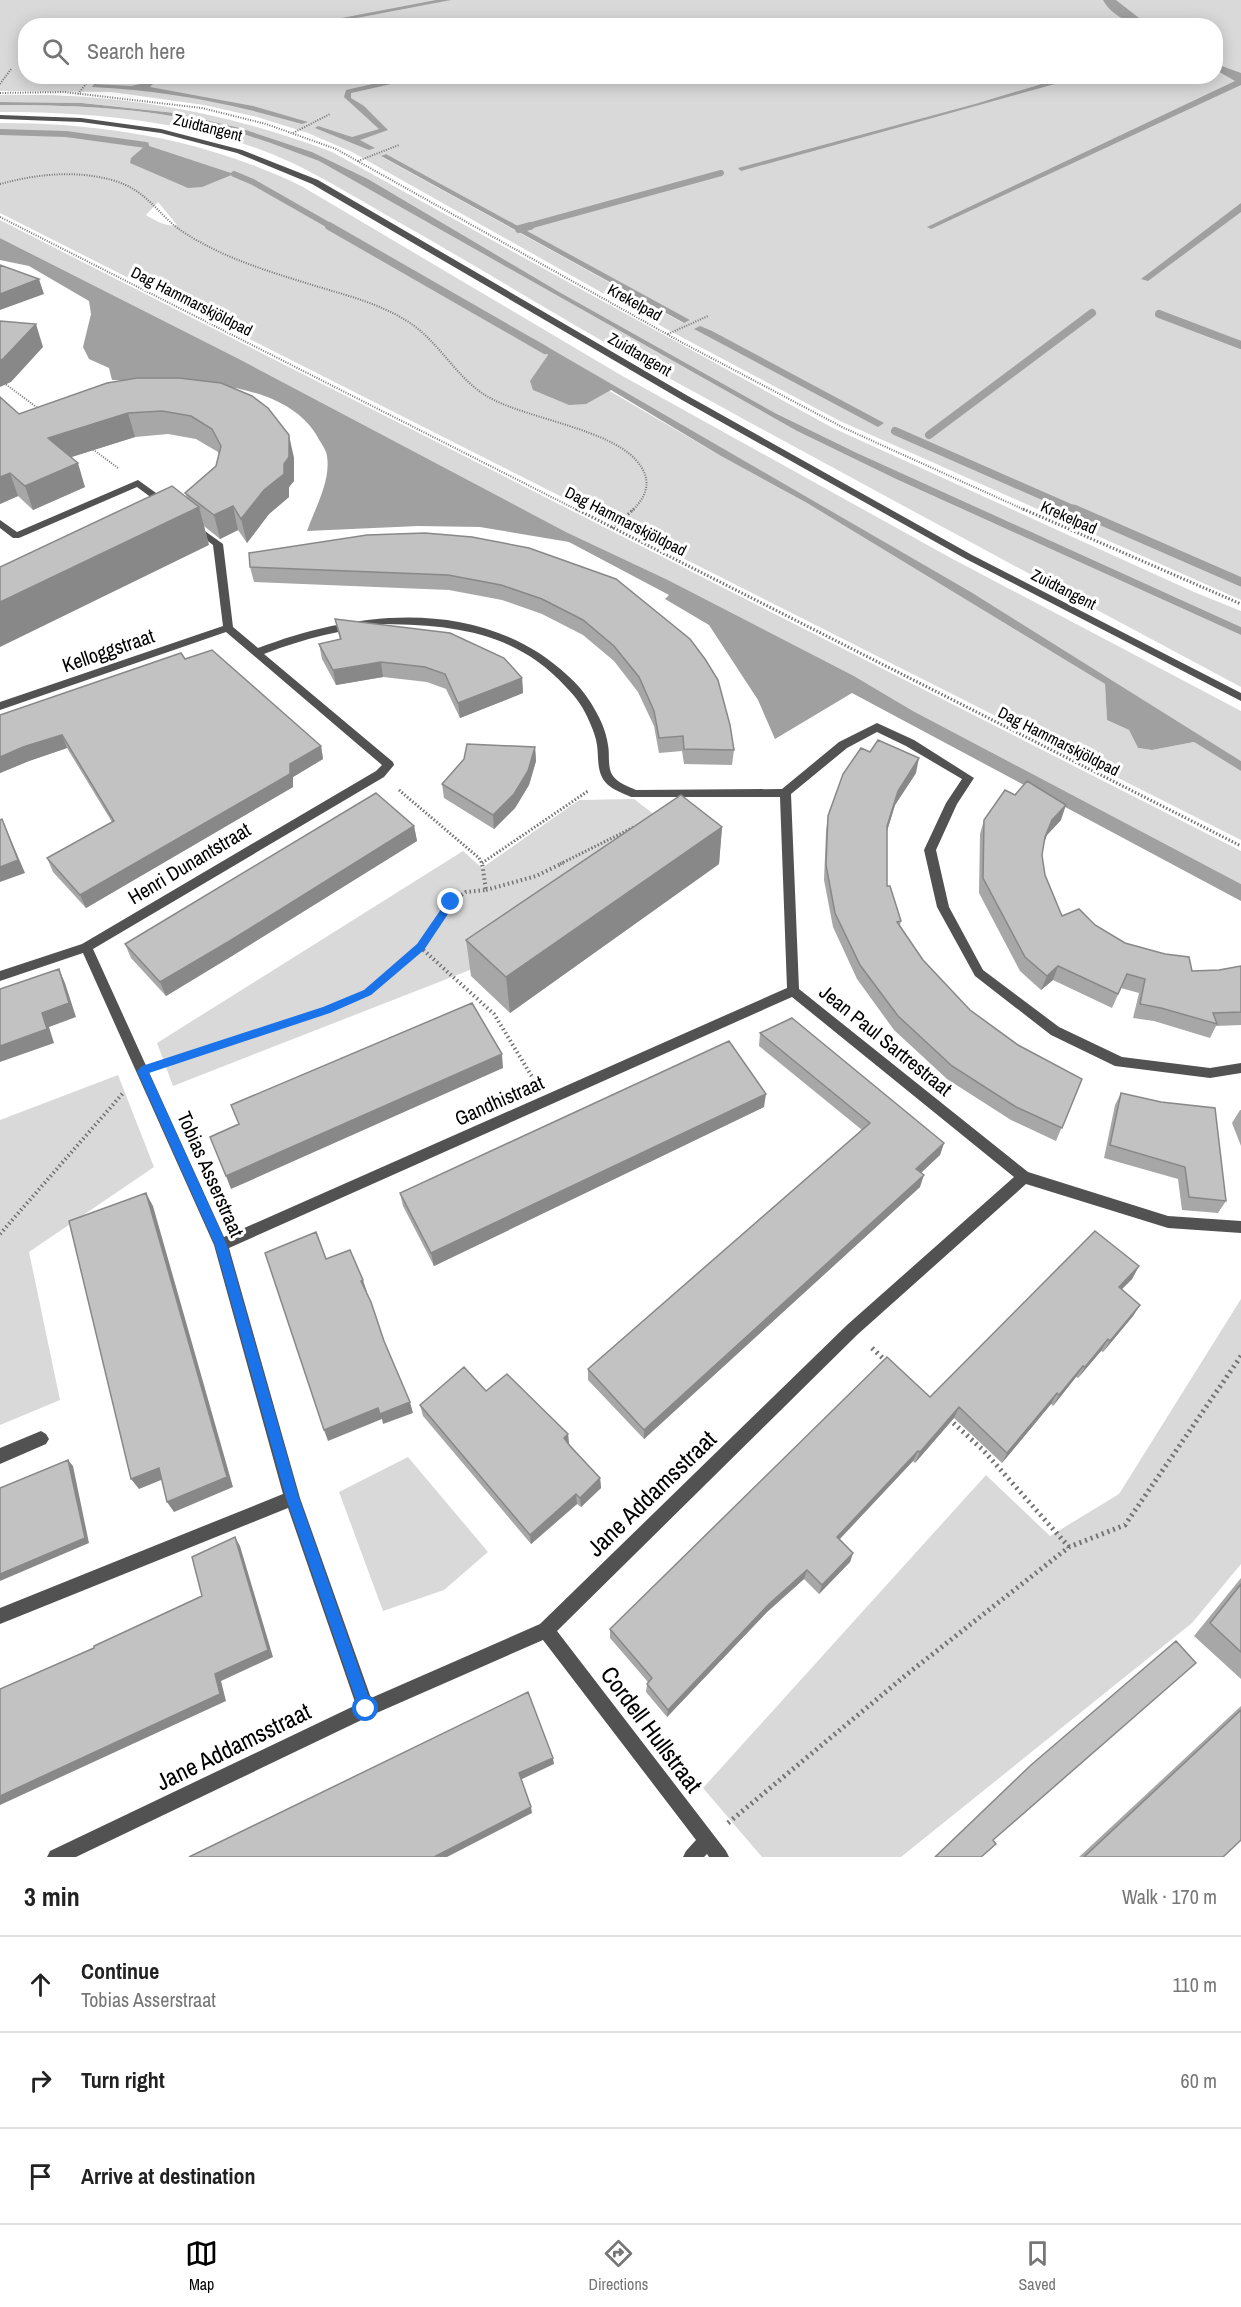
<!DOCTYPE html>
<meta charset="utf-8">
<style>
body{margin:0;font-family:"Archivo Narrow",sans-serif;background:#f6f6f6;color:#222}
.stop{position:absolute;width:18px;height:18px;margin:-14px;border:4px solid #1a73e8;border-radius:50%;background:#fff}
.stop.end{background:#1a73e8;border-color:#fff;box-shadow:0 2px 6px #0008}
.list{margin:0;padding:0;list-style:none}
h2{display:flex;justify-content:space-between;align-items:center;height:78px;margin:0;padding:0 24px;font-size:26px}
h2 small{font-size:20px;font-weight:400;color:#767676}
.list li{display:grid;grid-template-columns:39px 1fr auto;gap:18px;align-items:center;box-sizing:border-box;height:96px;padding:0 24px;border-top:2px solid #e0e0e0}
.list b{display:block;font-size:22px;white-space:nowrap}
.list p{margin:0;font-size:20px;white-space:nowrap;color:#767676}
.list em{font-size:20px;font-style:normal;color:#767676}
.icon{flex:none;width:33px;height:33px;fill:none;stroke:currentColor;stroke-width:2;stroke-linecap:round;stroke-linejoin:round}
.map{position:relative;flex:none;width:1241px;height:1857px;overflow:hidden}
.search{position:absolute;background:#fff;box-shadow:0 3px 15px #0003;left:18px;right:18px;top:18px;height:66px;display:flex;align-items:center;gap:15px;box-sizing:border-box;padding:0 21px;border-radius:24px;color:#767676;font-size:22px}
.sheet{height:366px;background:#fff}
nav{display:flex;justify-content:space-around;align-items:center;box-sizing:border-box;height:84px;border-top:2px solid #e0e0e0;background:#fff;font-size:16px;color:#767676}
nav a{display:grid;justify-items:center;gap:3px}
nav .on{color:#000}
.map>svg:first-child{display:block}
</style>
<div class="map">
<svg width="1241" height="1857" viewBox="0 0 1241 1857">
<rect width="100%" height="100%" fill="#fff"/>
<path fill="#d9d9d9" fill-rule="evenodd" d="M0,0h1111l6,2 -1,-2h125v600l-401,-179 -170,-90 -318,-179 -44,-19 -51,-16 -53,-12 -93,-13 -111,-1zM26,26h1190v50h-1190zM386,154l303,166 -6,3 -301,-166z
M0,95c116,-3 224,16 332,57l501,276 361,164 47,19v16l-384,-174 -82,-40 -214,-120 -193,-114 -56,-27 -72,-24 -65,-15 -92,-10 -83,-1z
M0,105c65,0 133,2 197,16 42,10 82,25 122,40l478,270 99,48 345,156v52c-197,-105 -392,-210 -587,-317 -87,-48 -172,-101 -259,-150 -48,-27 -95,-58 -148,-75 -79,-26 -164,-33 -247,-33z
M0,123c106,0 208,17 303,64l316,187 330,183 292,154v50l-270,-169 -437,-252 14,15 173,101 86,47 298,181 2,36 22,10 9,18 14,2 42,-8 47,29v69l-1241,-627zM158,202l19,23c-11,2 -21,-4 -31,-10z
M0,220l1241,631v33l-328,-173 -59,-35 -186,-96 -102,-48 -325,-172 -241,-122z
M634,799l43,33 -197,134 -307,120 -16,-43 306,-192 19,17 97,-68z
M118,1075l36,92 -125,85 31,148 -60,25v-305z
M1241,1299v265l-49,59 -291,234h-139l-59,-69 283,-313 64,61 69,-42z
M408,1457l80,95 -44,38 -61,21 -44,-119z"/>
<path fill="#a0a0a0" d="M436,0h15l-131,25h-15z
M1103,0h13l32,25c-16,1 -37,-10 -45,-25z
M1216,64l25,9v12l-310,144 -4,-2 308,-146 -19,-11z
M178,76l10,1 -35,7 -3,3 103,19 55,16 -6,2c-69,-20 -138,-34 -210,-37l2,-3 37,2z
M408,76l15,1 -72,16v5l13,8 24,24 -28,10 15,8 -6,2 -54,-22 3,-2 34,11 27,-8 -35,-32 2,-7z
M1065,77h15l-339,94 -3,-3 237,-64z
M0,102l82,1 93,10 65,15 72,24 56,27 193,114 214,120 82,40 384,174v8l-345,-156 -99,-48 -478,-270c-40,-15 -80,-30 -122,-40 -64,-14 -132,-16 -197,-16z
M146,145l88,29 -32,13 -14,1 -58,-25 1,-5z
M386,154l304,166 -6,3 -303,-167z
M1241,203v9l-93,69 -7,-2z
M0,238l241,122 325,172 102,48 186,96 59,35 328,173v17l-389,-208 -77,46 -17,-39 -49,-75 -44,-26 4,-4 -100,-53 -89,-15 -62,-1 -111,5c8,-23 24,-50 20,-75 -1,-7 -7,-14 -10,-20 -35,-60 -145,-55 -205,-56l-3,-12 -20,-9 -6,-12 8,-33 -2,-13 -60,-35 -29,-6z
M700,326l12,5 172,92 -6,4 -184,-98z
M532,338l439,254 270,169v10l-47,-29 -42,8 -14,-2 -9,-18 -22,-10 -2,-36 -298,-181 -86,-47 -110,-66 -25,14 -17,1 -36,-15 -3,-9 18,-26z"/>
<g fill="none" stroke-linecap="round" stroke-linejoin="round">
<path stroke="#a0a0a0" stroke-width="6" d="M0,132l66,2 80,11
M234,174l19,8 79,45
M525,227l196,-54"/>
<path stroke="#a0a0a0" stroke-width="8" d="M329,226l216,124
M519,229l11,-3
M1159,314l82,31
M895,431l182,80
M929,435l163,-122"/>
<path stroke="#a0a0a0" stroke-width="9" d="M1074,509l167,73"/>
<path stroke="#747474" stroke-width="2" stroke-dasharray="1 1.5" stroke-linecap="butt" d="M0,84l12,-16
M0,93l64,-1 138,16 64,16 70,25 345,193 163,86 183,83
M78,94l12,-15
M293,133l37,-19
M358,161l41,-16
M0,184c37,-10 75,-14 112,-4 39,11 45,37 76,55 40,25 86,38 131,52 30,9 61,17 88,34 34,21 51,62 87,79 38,19 115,30 142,60 16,18 13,34 -4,51
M0,217l579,294
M668,334l40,-18
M0,380l39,29
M91,448l27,20"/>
<path stroke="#747474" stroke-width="3" stroke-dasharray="1.5 2" stroke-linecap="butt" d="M576,509l665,337
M1023,509l218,95
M612,528l22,-19
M399,790l80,68 3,6
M482,863l106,-72
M560,864l74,-37"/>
<path stroke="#747474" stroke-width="4" stroke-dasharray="1.5 3" stroke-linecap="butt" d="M486,890l50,-14 27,-13
M420,947l74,67 40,66
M165,1063l161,-53 41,-18 53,-45 31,-45 15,-10 20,-2 -4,-27
M0,1234l124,-142"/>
<path stroke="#747474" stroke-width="5" stroke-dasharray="2 4" stroke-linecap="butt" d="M872,1348l16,15
M949,1419l34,31 86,97
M728,1823l178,-148 163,-128 56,-22 116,-169"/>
<path fill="#525252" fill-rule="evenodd" d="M0,115l81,3 80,11 81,21 76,30 370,216 284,159 269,138v8l-275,-142 -284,-159 -370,-216 -75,-31 -76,-20 -80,-11 -81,-3z"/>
<path fill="#525252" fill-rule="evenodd" d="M138,480l32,23v4h-6l-27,-20 -118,51h-6l-13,-10v-8l17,12z
M195,524l28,20 10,83 25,21c89,-34 196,-49 281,5 19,13 40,30 52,50 8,13 15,27 17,42 2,10 -1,23 5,31 5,7 16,11 23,14l146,-1 57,-47 38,-19 37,17 60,38 -17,26 -21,46 13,57 34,63 76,57 63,30 88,11 31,-5v10l-31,5 -95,-12 -64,-31 -76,-59 -38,-69 -13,-57 22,-47 16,-24 -56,-33 -29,-14 -30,16 -56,46 8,195 229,183 140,44 73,5v12l-73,-5 -142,-44 -169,151 -300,296 169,220 3,6h-20l-2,-3 -3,3h-21l3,-6 10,-11 -153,-200 -171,75 -296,142h-29l3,-6 306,-146 -68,-197 -288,116v-16l283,-114 -69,-249 -131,-292 -83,28v-10l82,-27 294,-173 6,-6 -156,-133 -226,78v-8l223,-76 -10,-81 -21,-16v-4zM385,624c69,1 130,8 180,62 11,11 19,22 25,37 3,7 6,14 7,22 2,13 -1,28 10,39 6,6 16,9 24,13h149l7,191 -563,249 -131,-288 291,-172 10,-12 -1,-3 -129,-108c41,-16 77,-24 121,-30zM792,997l222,180 -167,148 -307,299 -169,74 -71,-200 -71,-250z
M41,1431l5,3 3,5 -3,5 -46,20v-16z"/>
</g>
<path fill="#a7a7a7" d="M137,378l157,80v23l-5,6v10l-20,17 -22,29 -9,-13 -18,9 -16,-13 5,19 -24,-52 31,-27 3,-12 -1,-2 -22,-13 -28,-5 -33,3 -64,20 14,30 -52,23 -15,-14 -18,8 19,-90z
M529,548l205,202 -2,15 -48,-1 -2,-13 -23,2 -5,-27 -16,-34 -24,-31 -31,-26 -41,-21 -40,-14 -53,-10 -195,-8 -4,-15z
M335,619l187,59 1,15 -63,25 -14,-29 -19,-7 -44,-5 -47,8 -14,-26 -3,-15 21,-4z
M185,659l136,87 2,13 -30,18v10l-207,121 -33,-36 -6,-14 65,-36 -45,-74 -38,13 -29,12v-58z
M535,747l1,14 -7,24 -14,23 -21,21 -50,-31 -2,-14z
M916,773l-21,32 -8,26v55l14,35 -1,4 23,35 47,50 48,35 64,34 -26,62 -45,-21 -64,-41 -53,-49 -37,-51 -24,-52 -9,-47 2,-49 2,-15z
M984,820h77l-14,15 -3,8 -2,12 3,20 17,41 33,9 30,18 67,28 27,-1 22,-4v59l-25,1 -6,12 -56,-17 -21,-3 6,-25 -18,-5 -9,20 -59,-28 -12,10 -21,-19 -41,-78 1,-59z
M414,826l3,15 -185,115 -66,40 -35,-38 -6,-14z
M722,827l-3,37 -209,149 -39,-37 -5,-36z
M760,1033l184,110 -4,12 -19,18 -1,14 -276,252 -56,-59v-11l274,-239 -103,-84z
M1121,1093l105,108 -8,12 -36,-3 -4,-31 -74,-21 11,-53z
M764,1107l-330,159 -31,-60 -3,-13z
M1240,1110h1v36l-9,-23z
M1139,1266l-7,13 -10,10 18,16 -7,11 -30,36 -2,-1 -23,27 -2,-1 -23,29 -2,-2 -49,59 -48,-45 -39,45 -2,-2 -73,78 13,14 -3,9 -31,32 -15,-15 -37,33 -100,105 -21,-25 1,-8 1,-2 -38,-44v-9l320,-232z
M486,1391l82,43 1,10 31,34 1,10 -20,19 -4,-3 -46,40 -108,-128 -3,-11z
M1241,1578v101l-47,-43z
M1241,1706v134l-18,17h-144z"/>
<path fill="#888" d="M39,279l5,15 -44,16v-16z
M36,324l7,23 -32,35 -11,5v-27z
M128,413l7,24 -79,25 -8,-24z
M289,435l5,23v23l-5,6v10l-20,17 -22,29 -6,-24 43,-55z
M78,463l7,24 -52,23 -8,-24z
M10,473l8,23 -18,8v-27z
M233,506l5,24 -18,9 -6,-24z
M199,507l10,38 -209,102v-45z
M381,662l2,15 -47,8 -3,-15z
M522,678l1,15 -63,25 -2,-15z
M62,735l5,13 -38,13 -29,12v-16l23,-10z
M321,746l2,13 -30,18v10l-207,121 -6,-13 210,-131z
M535,747l1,14 -7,24 -14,23 -21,21 -1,-14z
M919,758l-3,15 -21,32 -11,36 3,-15 11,-35z
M1066,805l-5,15 -14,15 -7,16 5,-14 7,-17z
M2,819l23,54 -25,9v-15z
M414,826l3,15 -185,115 -66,40 -6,-14z
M722,827l-3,37 -209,149 -4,-36z
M1058,966l-5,14 -12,10 6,-14z
M59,969l6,14 11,34 -27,10 5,16 -54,19v-16l42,-33z
M502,1054l1,14 -272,121 -5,-13z
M766,1094l-2,13 -330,159 -3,-13z
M944,1143l-4,12 -28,26 4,-12z
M924,1175l-4,12 -276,252v-9z
M146,1193l7,13 80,281 -59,25 -7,-10z
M1139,1266l-7,13 -20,20 7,-12z
M363,1280l4,12 -2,1 -4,-12z
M1140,1305l-7,11 -30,36 7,-11z
M1108,1339l-7,12 -23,27 7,-11z
M1083,1366l-7,11 -23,29 6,-11z
M1057,1393l-6,11 -49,59 5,-10z
M410,1402l3,11 -30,11 -1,-5 -54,22 -4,-11 54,-22z
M959,1407l-5,11 -39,45 5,-11z
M568,1434l1,11 -5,-7z
M918,1451l-5,10 -80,85 4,-9z
M68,1460l5,6 16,77 -89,38v-7z
M159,1468l7,10 -27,11 -8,-10z
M600,1478l1,10 -20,19 -1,-9z
M576,1494l1,10 -46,40 -1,-9z
M235,1537l5,9 33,111 -52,24 5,20 -226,104v-9l215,-122z
M853,1553l-3,9 -31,32 3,-9z
M807,1570l-3,9 -37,33 -100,105 1,-7 101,-106z
M553,1758l1,6 -34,16 -1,-7z
M531,1807l1,6 -85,44h-13z"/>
<path fill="#c2c2c2" stroke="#888" stroke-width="1.5" d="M0,265l39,14 -39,15z
M0,321l36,3 -33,35 -3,1z
M137,378h42l42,5 31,13 16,12 21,27v22l-5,7v10l-20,16 -23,29 -8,-13 -19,9 -29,-22 31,-27 5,-20 -9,-17 -21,-13 -29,-5 -34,2 -80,25 30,25 -53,23 -15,-13 -10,4v-80l19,17 88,-31z
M172,486l27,21 -199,95v-35z
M425,533l47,4 57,11 87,31 74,60 15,20 13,21 12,45 4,25 -50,-1 -1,-13 -24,2 -5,-27 -15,-34 -25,-31 -31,-26 -41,-21 -41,-14 -53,-10 -198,-8 -1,-14 118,-18z
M335,619l115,14 54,25 18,20 -64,25 -13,-29 -20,-7 -44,-5 -48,8 -14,-26 22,-5z
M212,650l109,96 -31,18v10l-210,121 -33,-37 67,-37 -52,-86 -39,12 -23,10v-42l181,-62 4,6z
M878,740l41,18 -21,33 -11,35v60h3l11,35 -4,1 26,38 47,50 48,35 64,34 -20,49 -46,-21 -64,-41 -54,-50 -38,-51 -25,-52 -9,-48 2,-49 15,-42 18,-26 9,4z
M467,744l68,3 -7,24 -14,23 -21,21 -51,-31 22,-25z
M1027,781l39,24 -14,15 -7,17 -3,18 3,20 17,41 17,-7 16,16 30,18 40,11 24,3 3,14 27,-1 22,-4v46l-28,1 4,11 -56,-16 -21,-4 5,-25 -18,-5 -9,20 -60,-28 -11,10 -22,-19 -42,-79 1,-58 21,-30 10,5z
M376,793l38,33 -186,116 -68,40 -35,-38z
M681,795l41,32 -216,150 -40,-37z
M2,819l16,41 -18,7v-47z
M59,969l10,34 -27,10 5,16 -47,17v-57z
M472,1003l30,51 -276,122 -16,-39 29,-13 -8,-19z
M792,1018l152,125 -28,26 8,6 -280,255 -56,-61 282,-246 -110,-90z
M729,1041l37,53 -335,159 -31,-60z
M1121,1093l40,9 54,6 11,93 -37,-4 -4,-30 -75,-22z
M146,1193l81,284 -60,25 -8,-34 -28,11 -62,-258z
M1095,1231l44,35 -20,21 21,18 -30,36 -2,-2 -23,28 -2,-1 -24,29 -2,-2 -50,60 -48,-46 -39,45 -2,-1 -81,86 16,16 -31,32 -15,-15 -38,34 -101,106 -21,-26 5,-6 -42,-49 277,-272 43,40z
M316,1232l10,27 24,-9 13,30 -2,1 10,21 13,39 26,61 -30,12 -2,-6 -54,22 -59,-177z
M464,1367l22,24 21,-17 61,60 -4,4 6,8 30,32 -20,20 -4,-4 -46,41 -110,-130z
M68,1460l17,78 -85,36v-86z
M235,1537l33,113 -53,24 5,20 -220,102v-107l94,-41v-2l108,-50 -10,-39z
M1241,1584v68l-31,-29z
M1176,1641l20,22 -203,177 3,4 -15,13h-46l96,-92z
M528,1692l25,66 -34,15 12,34 -97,50h-245z
M1241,1710v130l-18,17h-139z"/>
<path fill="#1a73e8" d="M451,898l5,4 -32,48 -53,45 -41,18 -181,60 78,172 72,253 74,211 -2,5 -5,2 -5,-2 -2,-5 -73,-211 -71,-253 -78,-174 5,-5 181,-59 41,-17 53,-46 31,-45z"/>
<g text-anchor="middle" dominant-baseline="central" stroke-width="6" stroke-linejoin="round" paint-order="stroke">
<g font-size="16" fill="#000" stroke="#fff">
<text transform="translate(208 127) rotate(14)">Zuidtangent</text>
<text transform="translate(192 301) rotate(27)">Dag Hammarskjöldpad</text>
<text transform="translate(635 302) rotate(29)">Krekelpad</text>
<text transform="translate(640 354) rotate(30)">Zuidtangent</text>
<text transform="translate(1069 517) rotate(24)">Krekelpad</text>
<text transform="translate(626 521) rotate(27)">Dag Hammarskjöldpad</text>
<text transform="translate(1064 589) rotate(27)">Zuidtangent</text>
<text transform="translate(1059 741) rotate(27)">Dag Hammarskjöldpad</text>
</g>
<g font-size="20" fill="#000" stroke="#fff">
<text transform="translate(108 650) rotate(-19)">Kelloggstraat</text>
<text transform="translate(189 863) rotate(-31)">Henri Dunantstraat</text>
<text transform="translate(886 1040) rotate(39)">Jean Paul Sartrestraat</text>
<text transform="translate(499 1100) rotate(-24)">Gandhistraat</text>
<text transform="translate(211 1174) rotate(66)">Tobias Asserstraat</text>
</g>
<g font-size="24" fill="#000" stroke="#fff">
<text transform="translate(651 1493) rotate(-44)">Jane Addamsstraat</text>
<text transform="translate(652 1729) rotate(53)">Cordell Hullstraat</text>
<text transform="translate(233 1746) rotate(-26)">Jane Addamsstraat</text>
</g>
</g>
</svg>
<div class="stop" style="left:366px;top:1709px"></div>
<div class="stop end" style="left:451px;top:902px"></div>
<div class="search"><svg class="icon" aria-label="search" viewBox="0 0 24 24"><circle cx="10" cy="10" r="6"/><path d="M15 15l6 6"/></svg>Search here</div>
</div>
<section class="sheet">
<h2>3 min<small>Walk · 170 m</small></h2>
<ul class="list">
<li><svg class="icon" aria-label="ahead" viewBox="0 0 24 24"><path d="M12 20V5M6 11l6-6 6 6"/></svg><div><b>Continue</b><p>Tobias Asserstraat</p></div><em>110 m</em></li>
<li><svg class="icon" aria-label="right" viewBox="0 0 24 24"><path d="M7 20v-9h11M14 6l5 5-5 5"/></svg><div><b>Turn right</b></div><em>60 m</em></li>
<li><svg class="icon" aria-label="arrive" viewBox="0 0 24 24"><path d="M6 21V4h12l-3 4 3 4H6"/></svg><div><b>Arrive at destination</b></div></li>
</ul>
</section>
<nav>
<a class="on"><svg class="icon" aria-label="map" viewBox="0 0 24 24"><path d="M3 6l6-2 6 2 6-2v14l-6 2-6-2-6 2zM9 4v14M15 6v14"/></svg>Map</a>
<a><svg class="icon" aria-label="directions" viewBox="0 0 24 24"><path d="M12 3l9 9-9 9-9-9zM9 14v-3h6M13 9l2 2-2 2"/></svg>Directions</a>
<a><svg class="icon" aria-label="saved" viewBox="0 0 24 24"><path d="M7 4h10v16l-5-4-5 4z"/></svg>Saved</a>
</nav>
